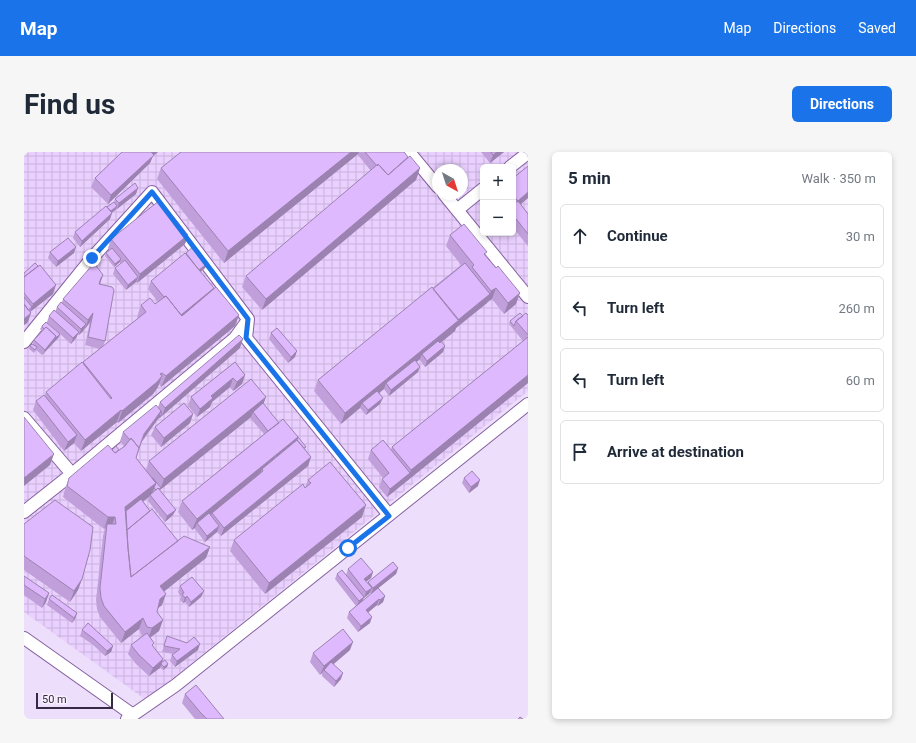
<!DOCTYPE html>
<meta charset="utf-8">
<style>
body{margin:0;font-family:Roboto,sans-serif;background:#f6f6f7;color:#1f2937}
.controls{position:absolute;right:12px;top:12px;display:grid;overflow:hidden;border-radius:6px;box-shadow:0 2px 6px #0003}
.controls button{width:36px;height:36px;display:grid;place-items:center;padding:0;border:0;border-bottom:1px solid #e0e1e3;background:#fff;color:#1f2937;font:20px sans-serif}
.compass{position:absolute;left:408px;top:12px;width:36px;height:36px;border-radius:50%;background:#fff;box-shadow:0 2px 6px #0003;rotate:141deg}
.scale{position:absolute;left:12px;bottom:10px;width:77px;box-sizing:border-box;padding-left:4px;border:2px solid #372843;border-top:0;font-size:11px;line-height:14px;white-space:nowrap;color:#372843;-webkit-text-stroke:3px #f7effd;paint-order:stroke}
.stop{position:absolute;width:12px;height:12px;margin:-9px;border:3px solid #1a73e8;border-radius:50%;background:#fff}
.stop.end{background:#1a73e8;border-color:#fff;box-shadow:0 1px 4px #0008}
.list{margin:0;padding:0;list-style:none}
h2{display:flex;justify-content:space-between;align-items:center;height:52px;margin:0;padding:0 16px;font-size:17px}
h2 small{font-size:13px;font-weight:400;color:#747a83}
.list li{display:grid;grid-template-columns:26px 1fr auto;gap:12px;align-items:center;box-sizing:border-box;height:64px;margin:0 8px 8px;padding:0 8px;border:1px solid #e0e1e3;border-radius:6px}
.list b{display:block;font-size:15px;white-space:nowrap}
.list em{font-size:13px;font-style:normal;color:#747a83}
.icon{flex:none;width:22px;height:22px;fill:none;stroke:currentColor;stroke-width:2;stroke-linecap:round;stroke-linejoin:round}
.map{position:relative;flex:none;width:504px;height:567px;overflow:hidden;border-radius:6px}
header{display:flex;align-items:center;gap:24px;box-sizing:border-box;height:56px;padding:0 20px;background:#1a73e8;color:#fff}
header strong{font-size:19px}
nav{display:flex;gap:22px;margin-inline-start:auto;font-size:14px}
.intro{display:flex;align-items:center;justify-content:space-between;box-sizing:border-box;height:96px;padding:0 24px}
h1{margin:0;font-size:28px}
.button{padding:10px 18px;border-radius:6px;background:#1a73e8;color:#fff;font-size:14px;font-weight:700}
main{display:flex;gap:24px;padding:0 24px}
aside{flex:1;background:#fff;border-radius:6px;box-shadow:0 2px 6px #0003}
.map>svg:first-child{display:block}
</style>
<header>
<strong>Map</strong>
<nav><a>Map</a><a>Directions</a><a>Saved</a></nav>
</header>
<div class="intro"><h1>Find us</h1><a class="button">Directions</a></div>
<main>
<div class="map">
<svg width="504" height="567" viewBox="0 0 504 567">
<defs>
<pattern id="industrial-grid" width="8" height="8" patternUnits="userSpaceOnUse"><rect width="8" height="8" fill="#ead0ff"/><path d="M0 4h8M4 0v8" fill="none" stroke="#c9b3dc"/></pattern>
</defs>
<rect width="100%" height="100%" fill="#eddefb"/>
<path fill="url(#industrial-grid)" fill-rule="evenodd" d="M0,0h504v239l-382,309 -122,-88zM459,15h30v66h-30zM414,18h24v24h-24z"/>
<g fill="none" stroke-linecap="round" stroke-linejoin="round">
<g stroke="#8661a1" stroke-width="14">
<path id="street" d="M385,0l29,35
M486,15l18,-14
M420,42l84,103
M433,58l26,-21
M0,190l68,-84 60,-66 96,127 -2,19 143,177
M0,266l48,56 163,-136 13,-18
M0,360l48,-38
M0,486l109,77
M103,567l49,-34 352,-281"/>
</g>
<use href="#street" stroke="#fff" stroke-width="12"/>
</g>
<path fill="#c09fda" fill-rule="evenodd" d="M98,0h36l-5,4 -3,7 -42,41 -17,-17 4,-9z
M157,0h223l4,5 12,11 -4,12 -154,130 -20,-23 4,-11 125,-105 -13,-16v-1l-134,109 -67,-84 4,-11z
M457,0h23l-14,11z
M504,14v32l-7,6 7,10v32l-15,-18v-50z
M114,36l-2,6 -24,19 -2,6 -30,28 -7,-9 2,-6 39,-30 1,-3z
M164,83l-3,9 -48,39 -1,-1 -10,8 -13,-16 2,-6 6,-4 -1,-2 -6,5 -9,-11 1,-3 4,-3 -2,-2 3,-9z
M426,83l36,21 30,48 -12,10 -12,-15 -36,29 -1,3 -13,11 3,4 -2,6 -18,15 -5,-7v-1l-3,3 1,10 -29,24 -5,-7 -5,4 1,11 -14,11 -6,-7 -19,16 -27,-33 4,-11 143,-115 -15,-19z
M26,100l24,1 -18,14 -8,-9z
M162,101l22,10 -3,5 -4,4 12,18 26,25 -4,11 -74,61 -2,-3 -1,3 -5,7 -35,29 -1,-1 -36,29 -7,-8 -10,8 -31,-41 3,-9 9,-6 1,-3 37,-28v-2l17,-13 -15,-4 5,-23 -5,7 -1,-1v2l-5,5 -1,-1 -2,4 -5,6 -24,-22 2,-6 6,-4 2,-5 5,-5 1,-3 40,-24 -4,10 6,56 -2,6 35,-29 -1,-1 4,-12 14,-1 3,-2 -10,-13 3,-8z
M0,121l29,21 -23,18 -2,10 -4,3z
M504,163v68l-141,114 -8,-10 3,-8 1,-1 -15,-19 3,-9h20l1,-3 131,-106 -14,-17 1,-3 13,-5z
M18,174l17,11 -17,18 -6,-5 -2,3 -5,-4 1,-3 3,-2 1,-4 8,-9 -2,-2z
M247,181l24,24 -7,6 -19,-24z
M216,196l-78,68 -4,3 -16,23 -6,16 10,12 3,-9 117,-64 -3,7 16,19 27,24 -1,2 6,8 -3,9 -87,70 -4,-4 -12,10 -10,-13v-1l-3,2 -14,-18 4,-11 82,-67 -14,-16 1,-1 -91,73 13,25 -8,7 -17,-21 1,-4 -6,4 7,10 28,30 32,6 -4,11 -42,33 -2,14 -4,3 -1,4 6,8 -4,11 -9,7 3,8 9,16 6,2 -1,3 -4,3 -3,-3 -11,9 -13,-12 -8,-10 3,-9 11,-9 -3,-7 -18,14 -21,-26 -3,-8 -1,-9 7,-64 2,-8 -1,1 -41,-32 2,-8 4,-11 43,-28h7l5,-4 -4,-5 3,-9 35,-25 2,-5z
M211,210l10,13 -3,9 -9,7 -3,-4 -18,15 -2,5 -13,10 -9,-11 3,-9z
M169,262l-3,9 -29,24 -10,-12 4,-8z
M440,326l14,8 -9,7 -7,-10z
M284,328l54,37 -97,77 -35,-43 4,-11 71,-52z
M0,372l58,55 -4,11 -8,12 -46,-32z
M374,416l-2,6 -18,14 7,8 -2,6 -5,4 -1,-1 -9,7 2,11 -12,9 -11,-14 2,-6 7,-6 -21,-27 2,-5 9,1 2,-6 25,3 -2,6 -5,4 2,1v-1zM346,441l1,1 -9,7 2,-4v1z
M0,424l25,17 -3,9 -4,6 -18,-13z
M156,434l24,5 -3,6 -12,10 -4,-5 -2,1 -3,-3 1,-3 -3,-5z
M25,447l28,14 -2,6 -3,4 -25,-18z
M58,478l31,16 -2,6 -6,4 -13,-12 -12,-8z
M143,484l31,14 -23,17 -5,-6 2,-6 2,-1 -12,-2z
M326,498l-16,14 7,15 -7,8 -12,-11v-3l-2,2 -10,-13 3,-9z
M161,542l39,25h-29l-13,-16z"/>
<path fill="#9c82b1" d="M127,0h7l-5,4 -3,7 -42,41 3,-9z
M327,0h8l-1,2 -134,109 4,-12z
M473,0h7l-14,11 3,-8z
M396,16l-4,12 -154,130 4,-11z
M114,36l-2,6 -19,15 2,-6z
M504,40v6l-13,11 3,-8z
M93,54l-1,3 -8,7 1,-3z
M88,61l-2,6 -30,28 2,-6z
M164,83l-3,9 -48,39 3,-9z
M52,95l-2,6 -18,14 2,-6z
M97,107l-1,3 -6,5 1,-3z
M184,111l-3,5 -10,9 2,-6z
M79,123l-3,9 -2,2 3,-8z
M114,125l-2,5 -10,8 2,-5z
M32,133l-3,9 -23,18 3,-8z
M190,136l-3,9 -35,28 3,-9z
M472,136l-4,11 -5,3 4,-11z
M496,141l-4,11 -12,10 4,-11z
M466,142l-3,9 -31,25 -1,3 -31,25 -2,-2 -2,5 -32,27 -2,-3 -2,6 -20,16 -2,-2 -2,5 -19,16 4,-11z
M7,161l-3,9 -4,3v-6z
M69,161l-3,9 -5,7 3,-9z
M215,163l-4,11 -74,61 5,-11z
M62,172l-2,6 -5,5 2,-6z
M55,180l-3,6 -5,6 2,-6z
M36,182l-1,3 -17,18 3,-5 11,-14z
M219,187l-3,9 -78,68 3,-8z
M421,194l-2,6 -18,15 2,-6z
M273,199l-2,6 -7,6 3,-6z
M396,215l-2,5 -29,24 2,-6z
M138,221l-2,5 2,-2 -4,11 -5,7 -35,29 4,-12z
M221,223l-3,9 -9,7 4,-9z
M504,223v8l-121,98 4,-11z
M209,226l-3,9 -18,15 -2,5 -13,10 3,-8 11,-13z
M242,245l-4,11 -9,4 -2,5 -91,73 4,-11z
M359,246l-3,6 -14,11 2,-5z
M97,258l-4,12 -36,29 4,-11z
M137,259l-3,8 -17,23 3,-8z
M138,262l-1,3 -3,2 1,-3z
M169,262l-3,9 -29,24 3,-9z
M53,283l-3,8 -10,8 4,-9z
M274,285l-4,11 -31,23 -1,-2 -3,8 -47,36 -1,2 -12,10 -2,-2 -2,5 -3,2 5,-11z
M30,302l-4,11 -26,21v-8z
M287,305l-3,9 -87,70 3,-8z
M386,321l-3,8 -20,16 3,-8z
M456,328l-2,6 -9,7 2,-6z
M132,331l-4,11 -2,1 -1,2 -25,19 1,-9z
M342,353l-4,12 -97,77 4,-11z
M152,358l-3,5 -8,7 2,-6z
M84,365h7l-4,11 -4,-4 -2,4 -1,1z
M195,374l-2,6 -12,10 2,-6z
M186,395l-4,11 -50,40 4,-12z
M374,416l-2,6 -25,20 2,-6z
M349,420l-2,6 -9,7 2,-6z
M58,427l-4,11 -8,12 4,-11z
M348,436l-3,6 -5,4 2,-6z
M180,439l-3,6 -12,10 2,-5z
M25,441l-3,9 -4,6 3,-9z
M142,442l-4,11 -6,5 4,-11z
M163,444l-2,6 -2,1 2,-5z
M361,444l-2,6 -5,4 2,-6z
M340,445l-2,6 -5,3 2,-5z
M355,447l-2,6 -13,11 2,-6z
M53,461l-2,6 -3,4 2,-5z
M348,465l-2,6 -12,9 3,-6z
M119,466l-4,11 -18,14 4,-11z
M139,468l-4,11 -11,8 4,-11z
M329,490l-3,8 -25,21 -1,-1 -2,3 -2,2 4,-9z
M176,492l-2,6 -23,17 2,-6z
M89,494l-2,6 -6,4 2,-5z
M139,507l-3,9 -11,8 4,-8z
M144,512l-1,3 -4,3 1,-3z
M319,521l-2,6 -7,8 2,-6z"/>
<path fill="#dfb9fd" stroke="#9c82b1" d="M98,0h29l3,3 -43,40 -16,-17z
M157,0h170l-123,99 -67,-83z
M341,0h39l4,5 -20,18 -10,-11 -1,2z
M467,0h6l-4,3z
M386,4l10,12 -154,131 -20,-23 132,-112 10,11z
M504,14v26l-10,9 -5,-6v-17z
M111,31l3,5 -19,15 -4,-4z
M489,47l3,4 -3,2z
M136,48l28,35 -48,39 -29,-35z
M494,49l10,13v20l-15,-19v-10z
M90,50l3,4 -6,5 -4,-4z
M82,54l6,7 -30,28 -7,-9z
M440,72l23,28 -3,2 12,14 2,-2 22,27 -12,10 -12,-15 -5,3 -19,-24 2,-2 -24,-30z
M44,86l8,9 -18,14 -8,-9z
M170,94l14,17 -9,7 -13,-17z
M88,96l9,11 -6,5 -9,-11z
M161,101l29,35 -33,27 -15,-19 -2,1 -13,-16z
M101,108l13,17 -10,8 -13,-17z
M11,111l3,3 -14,11v-4z
M70,111l9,12 -2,3 -2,6 13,3 2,3 -9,51 -17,-4 5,-24 -5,7 -25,-21z
M441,111l25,31 -32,26 -25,-31z
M16,113l16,20 -23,19 -9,-11v-16z
M192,135l23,28 -73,61 -4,-3 -2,1 2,2 -5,6 -35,29 -1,-1 -36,30 -39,-48 36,-30 29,37 1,-1 -29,-36 63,-50 -5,-7 9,-7 5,6 11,-8 16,20z
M408,135l27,33 -114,93 -27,-33z
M0,145l8,10 -4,3 -4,-6z
M37,150l25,22 -5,5 -24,-22z
M0,152l7,9 -7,6z
M30,158l25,22 -6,6 -24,-22z
M496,161l3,3 -7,5 -2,5 -4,-5z
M502,161l2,2v20l-12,-14z
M22,170l14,12 -4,4v-2l-10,-9 -2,2 -2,-3z
M22,175l10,9 -11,14 -11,-10z
M253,176l20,23 -6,6 -20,-24z
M215,183l4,4 -78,69 -5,-6z
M504,185v38l-117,95 -19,-23z
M414,189l2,2 1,-2 4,5 -18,15 -5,-7z
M8,192l5,3 -2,3 -5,-4z
M391,208l5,7 -29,23 -5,-7z
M211,210l10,13 -8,7 -4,-4 -22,18 2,2 -13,11 -9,-12z
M227,227l15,18 -102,82 -15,-18z
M353,239l6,7 -15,12 -6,-7z
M20,243l33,40 -9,7 -32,-41z
M160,251l9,11 -29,24 -9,-11z
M239,251l16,20 -11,8 -15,-19z
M132,253l5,6 -17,23 -5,14 -8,-10 -1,2 -7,-8z
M137,259l1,3 -3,2z
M0,265l30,37 -30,24z
M259,267l15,18 -101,82 -15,-18z
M274,285l8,10 -2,1 -7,-8z
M107,286l8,10 -3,10 20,25 -31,24 3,41 3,29 53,-41 26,11 -50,39 6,8 -6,5 -3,13 6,8 -11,8 -5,-1 -4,-9 -18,14 -21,-26 -3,-8 -1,-10 7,-64h9l-1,-7h-7l-41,-31 2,-8 39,-33 7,8 10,-7z
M273,288l14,17 -87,71 -12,-15 51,-42 -1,-2z
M359,288l27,33 -20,16 -8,-10 7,-6 -18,-23z
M92,294l3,4 -4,3 -3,-3z
M306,310l36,43 -97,78 -35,-43 69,-56 2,4 6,-5 -3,-3z
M448,319l8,9 -9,7 -7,-9z
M128,326h1l8,10 -2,1 -1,-1 -2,2 -2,-2 2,-5z
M134,336l18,22 -9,6 -17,-21z
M117,347l9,12 -23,19 -1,-19z
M31,348l38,27 -3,23 -8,29 -8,12 -50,-35v-32z
M128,357l26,32 -47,36 -3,-29 -1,-18z
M185,361l10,13 -12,10 -10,-13z
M337,406l12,14 -9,7 8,9 -6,4 -18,-23z
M369,410l5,6 -25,20 -5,-6z
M318,418l22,27 -5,4 -22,-27z
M0,424l25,17 -4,6 -21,-14z
M168,425l12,14 -13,11 -4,-6 -2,2 -3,-4 2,-1 -4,-7z
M354,436l7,8 -5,4 -1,-1 -13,11 6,7 -11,9 -12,-14z
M28,443l25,18 -3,5 -25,-19z
M64,471l25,23 -6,5 -13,-12 -12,-9z
M319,477l10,13 -29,24 -11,-13z
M123,481l7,10 -2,2 11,14 -10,9 -14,-13 -8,-10z
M143,484l20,7 7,-6 6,7 -23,17 -5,-6 8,-6 -16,-3z
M141,508l3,4 -4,3 -3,-3 1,-2z
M307,510l12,11 -7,8 -12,-11z
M172,533l28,34h-17l-7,-7 -15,-18z
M496,565l3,2h-5z"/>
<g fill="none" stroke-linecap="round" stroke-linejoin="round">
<path stroke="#1a73e8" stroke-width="5" d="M68,106l60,-66 96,127 -2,19 143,178 -41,32"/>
</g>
</svg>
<div class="controls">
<button>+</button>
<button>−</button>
</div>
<svg class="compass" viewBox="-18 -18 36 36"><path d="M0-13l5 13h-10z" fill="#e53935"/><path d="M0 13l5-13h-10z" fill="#747a83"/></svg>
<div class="scale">50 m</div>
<div class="stop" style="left:324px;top:396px"></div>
<div class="stop end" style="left:68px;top:106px"></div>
</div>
<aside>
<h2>5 min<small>Walk · 350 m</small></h2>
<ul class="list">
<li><svg class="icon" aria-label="ahead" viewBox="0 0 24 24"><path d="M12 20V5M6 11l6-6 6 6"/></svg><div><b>Continue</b></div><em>30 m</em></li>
<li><svg class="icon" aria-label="left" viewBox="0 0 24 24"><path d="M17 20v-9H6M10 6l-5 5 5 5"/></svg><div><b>Turn left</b></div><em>260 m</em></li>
<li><svg class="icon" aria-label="left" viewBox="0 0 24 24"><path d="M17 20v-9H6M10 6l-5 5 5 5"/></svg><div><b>Turn left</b></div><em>60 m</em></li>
<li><svg class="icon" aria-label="arrive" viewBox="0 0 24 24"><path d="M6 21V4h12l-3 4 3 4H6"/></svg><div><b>Arrive at destination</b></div></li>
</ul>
</aside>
</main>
